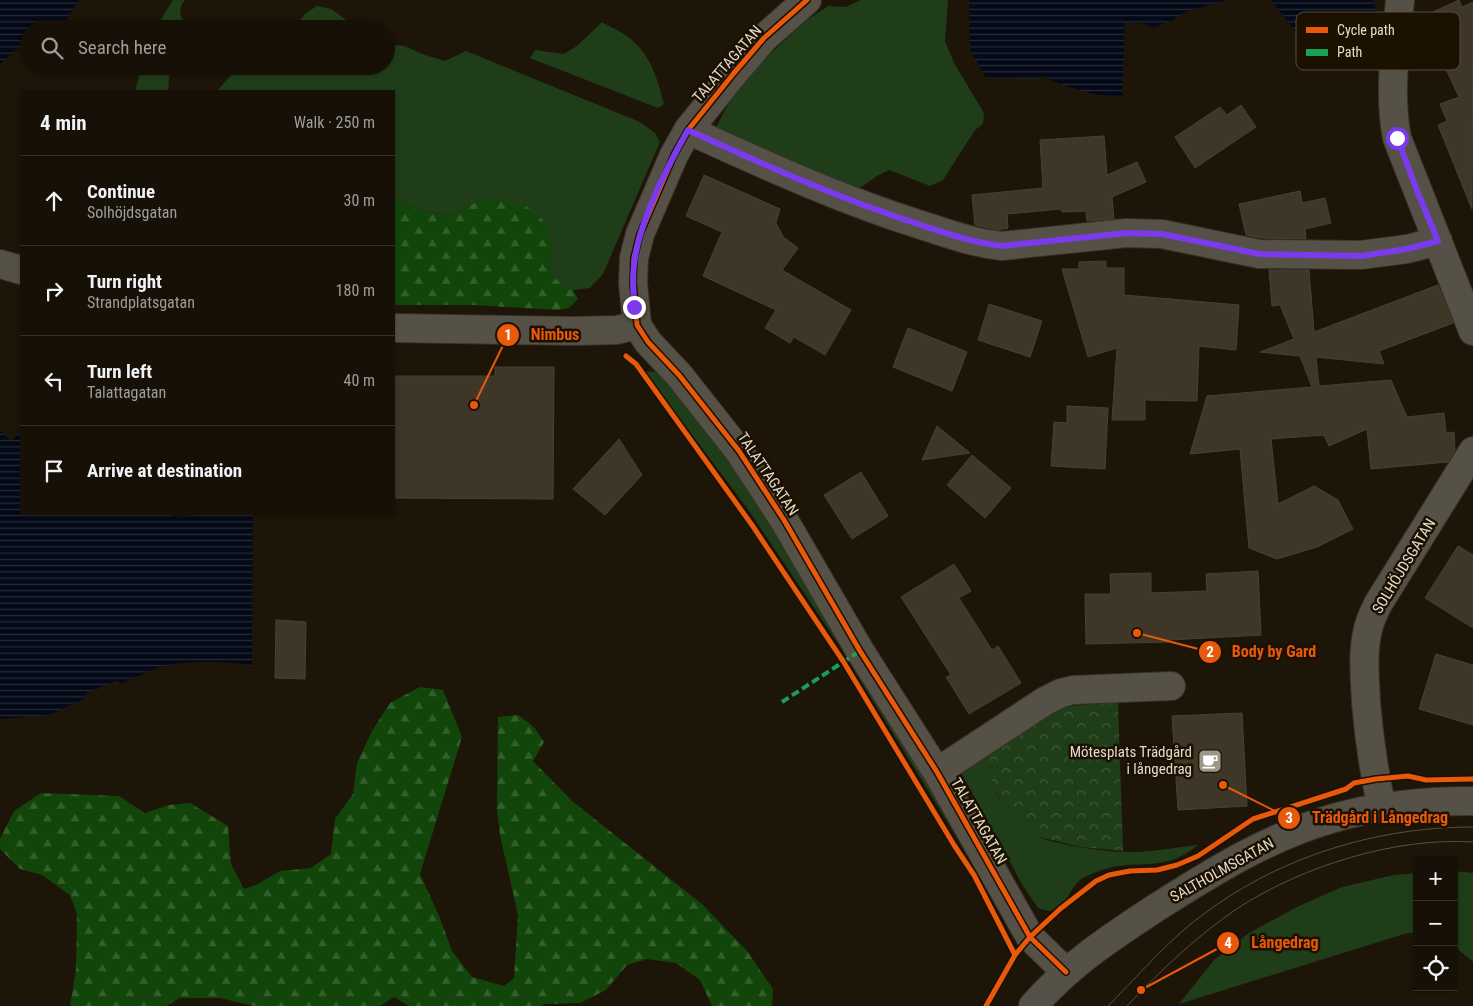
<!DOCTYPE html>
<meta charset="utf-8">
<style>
body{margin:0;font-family:"Roboto Condensed",sans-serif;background:#1f1910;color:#f1f3f6}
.controls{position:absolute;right:15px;bottom:15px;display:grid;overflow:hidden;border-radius:0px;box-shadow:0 1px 4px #0004}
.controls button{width:45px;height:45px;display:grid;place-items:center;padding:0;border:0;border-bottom:1px solid #353028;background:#161006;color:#f1f3f6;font:25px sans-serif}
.stop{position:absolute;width:15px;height:15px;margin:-11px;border:4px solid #7c3aed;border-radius:50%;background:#fff}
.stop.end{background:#7c3aed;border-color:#fff;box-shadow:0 1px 5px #0008}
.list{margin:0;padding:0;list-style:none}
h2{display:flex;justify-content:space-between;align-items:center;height:65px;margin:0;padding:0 20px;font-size:21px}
h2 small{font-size:16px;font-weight:400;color:#9e9d9b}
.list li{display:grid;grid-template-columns:32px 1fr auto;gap:15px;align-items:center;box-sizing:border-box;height:90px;padding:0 20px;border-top:1px solid #353028}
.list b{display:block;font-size:19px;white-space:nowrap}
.list p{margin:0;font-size:16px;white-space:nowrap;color:#9e9d9b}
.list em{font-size:16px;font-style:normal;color:#9e9d9b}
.icon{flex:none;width:28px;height:28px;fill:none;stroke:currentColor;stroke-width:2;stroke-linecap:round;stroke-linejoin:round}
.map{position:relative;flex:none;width:1473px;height:1006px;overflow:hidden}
.search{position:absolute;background:#161006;box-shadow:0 1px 4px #0004;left:20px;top:20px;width:375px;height:55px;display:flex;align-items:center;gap:12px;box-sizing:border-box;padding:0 18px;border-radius:28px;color:#9e9d9b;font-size:19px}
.panel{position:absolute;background:#161006;box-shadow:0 1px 4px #0004;left:20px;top:90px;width:375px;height:425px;border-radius:0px}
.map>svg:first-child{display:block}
</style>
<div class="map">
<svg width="1473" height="1006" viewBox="0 0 1473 1006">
<defs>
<pattern id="forest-firs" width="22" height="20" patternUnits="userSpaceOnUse" patternTransform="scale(1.25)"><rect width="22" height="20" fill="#12450a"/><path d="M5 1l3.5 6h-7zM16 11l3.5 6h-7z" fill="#345f2c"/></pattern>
<pattern id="park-crowns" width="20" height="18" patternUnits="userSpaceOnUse" patternTransform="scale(1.25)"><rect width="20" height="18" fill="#203d1a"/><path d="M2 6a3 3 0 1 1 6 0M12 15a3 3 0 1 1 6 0" fill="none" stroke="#40583a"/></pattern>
<pattern id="water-rules" width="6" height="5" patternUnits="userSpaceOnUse" patternTransform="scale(1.25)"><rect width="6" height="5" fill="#030917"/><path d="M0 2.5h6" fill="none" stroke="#282c37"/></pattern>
</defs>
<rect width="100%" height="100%" fill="#1d1608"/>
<path fill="#203d1a" d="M173,0h12c-9,10 -4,21 5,29h-35z
M861,0h87l-3,41 9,22 30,50 -1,11 -8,6 -32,50 -13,6 -41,-16 -12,6 -16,11 -15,4 -134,-56 19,-36 29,-36 47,-43 21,-14 18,1z
M317,6l14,3 28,20h-67l14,-16z
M602,22c10,6 23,11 31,19 19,17 25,40 31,63l-6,4 -128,-50 5,-8 29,4 13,-8z
M386,44l18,2 21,9 20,6 21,-10 174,71 15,11 5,9 -57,132 -13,14 -17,2 -11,-6 -10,-8 -3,-11 3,-17 -74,-47 -26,14 -23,-2 -35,-13v-109h-177l22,-25h147z
M142,66h32l-5,11 -1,14h-33z
M644,371l13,1 7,5 27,29 83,118 64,113 -1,5 -90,-134z
M854,670l13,3 107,192z
M991,747c-4,31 5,58 30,78 5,4 10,9 15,11 25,10 75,17 102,16 20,-1 40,-5 60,-7 -36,30 -62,12 -99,26 -5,2 -13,5 -18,8 -9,7 -14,22 -21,28 -3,2 -8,3 -11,4l-11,-3 -15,-22 -64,-117z
M1454,871l19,2v89l-19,-16z
M1417,873v59l-13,2 -225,70 35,-44 35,-27 48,-26 45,-20 52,-12z"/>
<path fill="url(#forest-firs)" d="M394,200l35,13 23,2 26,-14 26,-1 24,7 16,14 8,27 -3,17 3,11 10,8 11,6 5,9 -9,9 -11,2 -84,-5h-80z
M420,687l23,3 19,47 -42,137 20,44 12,33 20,26 32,9 10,-8 4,-63 -18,-80 -3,-26 1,-92 20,-2 16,12 10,15 -11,19 39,40 131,104 44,46 26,38 -1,17h-60l-12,-26 -24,-17 -29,-4 -20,6 -21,25 -26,13 -35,1 -4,2h-132l-15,-9 -14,9h-126l-34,-8h-40l-14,8h-96l6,-36 1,-56 -7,-19 -28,-20 -22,-6 -20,-20v-10l14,-28 27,-18 78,3 26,17 24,-8 21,-2 38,23 3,38 13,25 12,-4 24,-14 31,-3 20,-14 4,-35 18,-25 4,-31 15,-32 18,-28z"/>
<path fill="url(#park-crowns)" d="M1118,702l5,149 -42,-4 -46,-11 -17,-13 -15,-16 -10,-22 -4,-21 2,-17 46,-28 32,-13z"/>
<path fill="url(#water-rules)" d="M0,0h79l-17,27 -10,-6 -10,8h-13v10l-29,25z
M969,0h259l-43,12 -12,8 -20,8 -12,-5h-16l-3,73c-29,1 -55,-9 -81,-20l-2,3 -53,-1 -16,-28z
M1271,0h103l3,17 -1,11 -14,10 5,17 -25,10 -6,-11 -18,7z
M0,430l11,11 10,-9v82h146l13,4 23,-4h50l-1,152c-22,-5 -72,-6 -94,2 -12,4 -24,10 -36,15l-6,-2 -31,13 -1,5 -35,16 -49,4z"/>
<path fill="#3e3727" stroke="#474135" d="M1459,0l3,7 11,-5 -1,207 -34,-84 9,-4 -7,-17 19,-7 -19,-41 -6,3 -11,-22 7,-3 -8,-17z
M1241,105l15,22 -61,41 -20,-31 45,-30 7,8z
M1104,136l3,39 30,-13 9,20 -34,15 2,22 -27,2 -1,-10 -24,1 -1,-3 -54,5 1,14 -11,2 -22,-5 -3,-30 71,-7 -3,-48z
M704,175l76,34 -4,14 7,14 15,11 -16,22 69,40 -26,45 -31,-18 -4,6 -25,-15 11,-18 -73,-34 19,-44 -36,-16z
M1300,191l2,12 23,-5 6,25 -26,6 1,10 -45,-1 -15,-3 -7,-31z
M1106,261v7h18v27l115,10 -3,45 -37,-4 -2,55 -52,-1v20h-33l5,-72 -29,9 -26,-88h17v-7z
M1269,270h40l5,62 124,-47 15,38 -74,28 5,13 -68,-7 3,29 72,-6 16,37 37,-4 2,20 8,-1 1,18 -7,12 -77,7 -4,-40 -38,17 -5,-11 -53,4 7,65 36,-18 24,14 15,29 -36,18 -40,12 -28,-11 -9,-99 -50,5 17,-58 105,-9 -12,-31 -40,-4 34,-13 -14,-34 -8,1z
M989,304l53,17 -12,36 -52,-17z
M908,328l59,24 -15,39 -59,-24z
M495,367h59l-1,132 -159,-1v-122h101z
M1067,406l41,2 -3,61 -54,-3 3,-44 13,1z
M937,426l33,27 -48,7z
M619,439l23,36 -37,40 -32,-26z
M972,455l39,33 -26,30 -38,-33z
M861,472l27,44 -36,23 -28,-44z
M1458,546l15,9v73l-48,-30z
M954,564l17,27 -12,7 33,52 6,-4 23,37 -52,31 -23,-37 5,-2 -50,-78z
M1258,571l3,64 -92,5v2l-83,2 -1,-50h26l-1,-20 41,-1v20l56,-2 -1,-17z
M276,620l30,2 -1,57 -30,-1z
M1436,654l37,11v60l-54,-16z
M1242,713l5,93 -69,4 -6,-94z"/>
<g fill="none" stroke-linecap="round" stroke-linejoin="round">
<g stroke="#383229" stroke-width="30">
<path id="street" d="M807,0l-43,38 -30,35 -46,57 -14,25 -34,79 -6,24 -1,25 4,42 11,17 31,33 60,76 45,69 76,131 77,121 93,165 36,35
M1400,0c-4,45 -12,93 -3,138l76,193
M688,130c75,34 151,69 230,94 28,9 55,19 84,22l124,-13 36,1 97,20 102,1 46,-6 31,-8
M0,264l21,6
M394,328l181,3 42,-1 20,-5
M937,772l108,-71 16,-8 12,-3 98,-4
M1382,808c-8,-35 -13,-70 -16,-106 -1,-24 -4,-49 2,-73 2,-8 6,-17 10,-25l95,-153"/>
</g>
<g stroke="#383229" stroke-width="30">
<path id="secondary" d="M1033,1006c36,-41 74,-66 118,-95 58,-37 116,-74 183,-93 45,-13 93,-17 139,-17"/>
</g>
<use href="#street" stroke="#565146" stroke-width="28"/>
<use href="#secondary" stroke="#565146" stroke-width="28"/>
<path stroke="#555044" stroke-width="1" d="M1108,1006c26,-26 50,-54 78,-78 80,-67 183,-101 287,-101
M1127,1006c34,-36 70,-70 111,-98 65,-42 157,-71 235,-66"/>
<path stroke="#1a9f57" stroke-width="4" stroke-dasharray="8 4" stroke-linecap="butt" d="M782,702l78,-51"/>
<g stroke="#1c1000" stroke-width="8">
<path id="cycleway" d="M807,0l-43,38 -30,35 -46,57 -14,25 -34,79 -6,24 -1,25 4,42 11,17 31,33 60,76 45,69 76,131 77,121 93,165 36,35
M626,356l10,8 116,161 91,136 111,184 20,30 41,80
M986,1006l29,-51 15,-18 30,-28 36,-28 13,-6 21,-4 27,-1 20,-5 21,-9 55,-37 93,-30 8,-6 22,-4 32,-3 18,4 47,-1"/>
</g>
<use href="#cycleway" stroke="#e8590c" stroke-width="5"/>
</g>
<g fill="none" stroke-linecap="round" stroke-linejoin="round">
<path stroke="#7c3aed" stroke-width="6" d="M634,307c-1,-16 -2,-33 1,-50 7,-41 32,-90 53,-127 75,34 151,69 230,94 28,9 55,19 84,22l124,-13 36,1 97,20 102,2 46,-7 31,-8 -20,-48 -21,-55"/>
</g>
<defs>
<g id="cafe-square" transform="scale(1.25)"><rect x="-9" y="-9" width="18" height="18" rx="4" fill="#9e9686" stroke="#1c1000"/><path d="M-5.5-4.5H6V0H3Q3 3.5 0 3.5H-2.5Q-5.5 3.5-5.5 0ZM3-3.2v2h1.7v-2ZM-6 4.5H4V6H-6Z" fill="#fff"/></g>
</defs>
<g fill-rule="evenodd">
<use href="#cafe-square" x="1210" y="761"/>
</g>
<g text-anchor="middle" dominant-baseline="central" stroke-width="5" stroke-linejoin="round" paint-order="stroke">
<g font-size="15" fill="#e3dbca" stroke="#1c1000">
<text transform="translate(727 64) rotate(-49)">TALATTAGATAN</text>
<text transform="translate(768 474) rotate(56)">TALATTAGATAN</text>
<text transform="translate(1404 566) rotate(-59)">SOLHÖJDSGATAN</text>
<text transform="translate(979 821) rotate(60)">TALATTAGATAN</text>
<text transform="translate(1222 870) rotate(-29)">SALTHOLMSGATAN</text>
</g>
<g font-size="15" fill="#e3dbca" stroke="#1c1000" text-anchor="end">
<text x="1192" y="752">Mötesplats Trädgård<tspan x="1192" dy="17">i långedrag</tspan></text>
</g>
</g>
<rect x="1296" y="12" width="164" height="58" rx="8" fill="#1c1000" stroke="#584d3d" stroke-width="1"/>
<rect x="1306" y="27" width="22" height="6" fill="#e8590c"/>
<rect x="1306" y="49" width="22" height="7" fill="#1a9f57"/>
<g font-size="14" fill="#e3dbca">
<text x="1337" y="35">Cycle path</text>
<text x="1337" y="57">Path</text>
</g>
<path fill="none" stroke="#e8590c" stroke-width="2" d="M474 405L508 335M1137 633L1210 652M1223 785L1289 818M1141 990L1228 943"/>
<g fill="#e8590c" stroke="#1c1000" stroke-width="2">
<circle cx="474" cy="405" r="5"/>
<circle cx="1137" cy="633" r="5"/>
<circle cx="1223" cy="785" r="5"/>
<circle cx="1141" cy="990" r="5"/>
<circle cx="508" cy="335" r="12"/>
<circle cx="1210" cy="652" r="12"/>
<circle cx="1289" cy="818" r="12"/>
<circle cx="1228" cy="943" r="12"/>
</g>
<g font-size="15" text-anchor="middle" font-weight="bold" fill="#fff">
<text x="508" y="340">1</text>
<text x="1210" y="657">2</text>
<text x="1289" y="823">3</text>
<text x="1228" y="948">4</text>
</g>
<g font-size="16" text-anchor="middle" font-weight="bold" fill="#e8590c" stroke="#1c1000" stroke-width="5" stroke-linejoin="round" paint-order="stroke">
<text x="555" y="340">Nimbus</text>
<text x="1274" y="657">Body by Gard</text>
<text x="1380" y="823">Trädgård i Långedrag</text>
<text x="1285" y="948">Långedrag</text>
</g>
</svg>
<div class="controls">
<button>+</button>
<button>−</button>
<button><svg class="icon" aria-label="locate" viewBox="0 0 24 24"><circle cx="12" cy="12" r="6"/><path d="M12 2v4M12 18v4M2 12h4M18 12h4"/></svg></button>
</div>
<div class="stop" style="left:1397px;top:138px"></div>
<div class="stop end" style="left:634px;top:307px"></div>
<div class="search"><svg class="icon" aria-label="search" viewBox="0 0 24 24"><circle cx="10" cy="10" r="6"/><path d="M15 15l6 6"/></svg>Search here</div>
<section class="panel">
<h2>4 min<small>Walk · 250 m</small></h2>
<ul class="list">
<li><svg class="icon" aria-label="ahead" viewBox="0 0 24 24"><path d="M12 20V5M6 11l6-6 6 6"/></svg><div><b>Continue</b><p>Solhöjdsgatan</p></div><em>30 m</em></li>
<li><svg class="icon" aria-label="right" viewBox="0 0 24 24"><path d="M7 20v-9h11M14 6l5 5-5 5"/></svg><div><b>Turn right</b><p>Strandplatsgatan</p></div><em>180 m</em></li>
<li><svg class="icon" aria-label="left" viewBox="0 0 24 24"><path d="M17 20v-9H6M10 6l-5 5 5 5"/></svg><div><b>Turn left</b><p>Talattagatan</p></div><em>40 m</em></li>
<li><svg class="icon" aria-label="arrive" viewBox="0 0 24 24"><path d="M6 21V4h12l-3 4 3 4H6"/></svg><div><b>Arrive at destination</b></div></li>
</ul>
</section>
</div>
